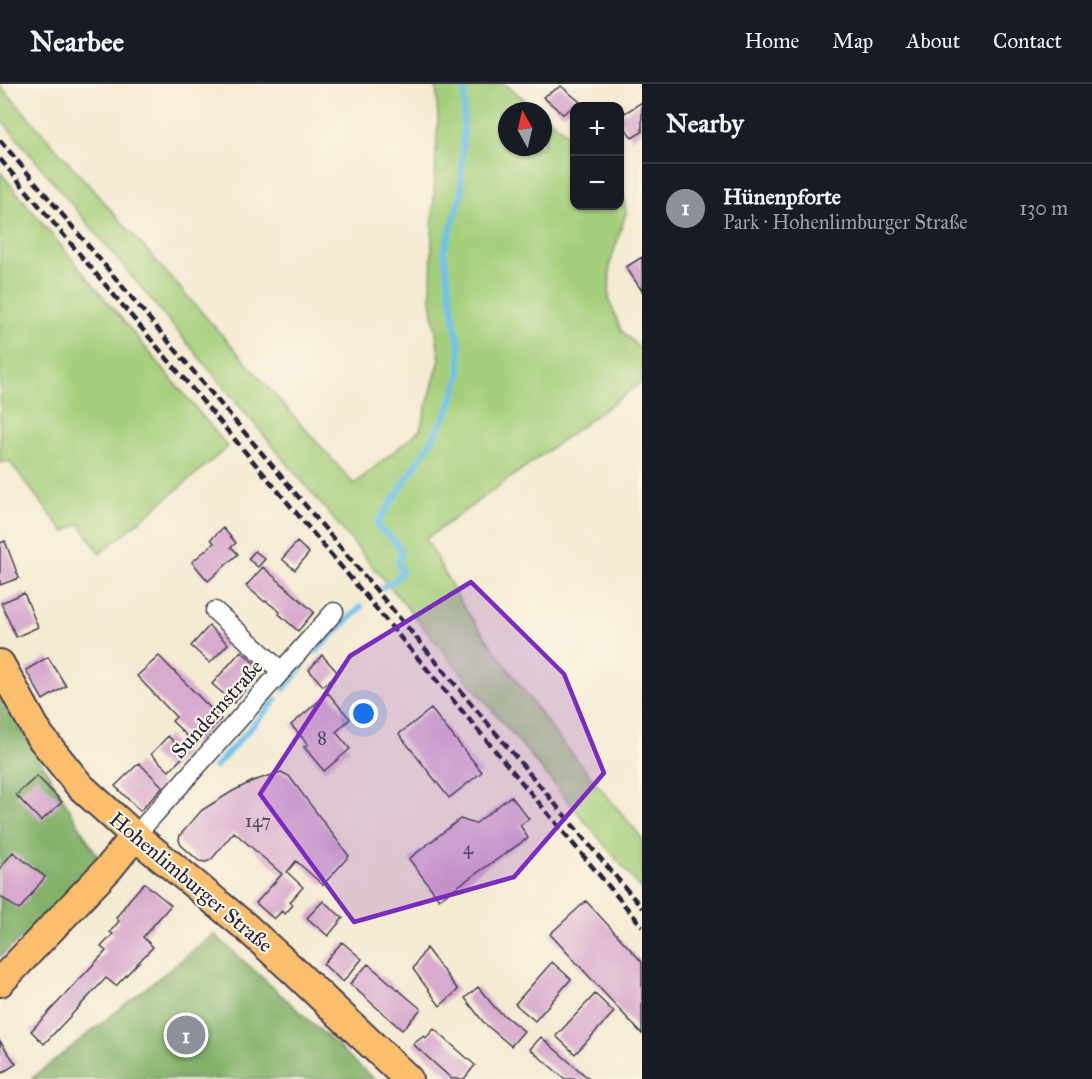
<!DOCTYPE html>
<meta charset="utf-8">
<style>
body{margin:0;font-family:"IM FELL Great Primer",serif;background:#20242c;color:#f1f3f6}
.controls{position:absolute;right:18px;top:18px;display:grid;overflow:hidden;border-radius:12px;box-shadow:0 2px 4px #0004}
.controls button{width:54px;height:54px;display:grid;place-items:center;padding:0;border:0;border-bottom:2px solid #363941;background:#171b24;color:#f1f3f6;font:30px sans-serif}
.compass{position:absolute;left:498px;top:18px;width:54px;height:54px;border-radius:50%;background:#171b24;box-shadow:0 2px 4px #0004;rotate:352deg}
.you{position:absolute;left:364px;top:630px;width:21px;height:21px;margin:-15px;border:4px solid #fff;border-radius:50%;background:#1a73e8;box-shadow:0 0 0 9px #1a73e833}
.badge{display:grid;place-items:center;width:39px;height:39px;border-radius:50%;background:#8c9099;color:#fff;font-size:20px;font-weight:700}
.pin{position:absolute;translate:-50% -50%;border:3px solid #fff;box-shadow:0 2px 6px #0006}
.list{margin:0;padding:0;list-style:none}
h2{display:flex;justify-content:space-between;align-items:center;height:78px;margin:0;padding:0 24px;font-size:26px}
h2 small{font-size:20px;font-weight:400;color:#9ea1a6}
.list li{display:grid;grid-template-columns:39px 1fr auto;gap:18px;align-items:center;box-sizing:border-box;height:90px;padding:0 24px;border-top:2px solid #363941}
.list b{display:block;font-size:22px;white-space:nowrap}
.list p{margin:0;font-size:20px;white-space:nowrap;color:#9ea1a6}
.list em{font-size:20px;font-style:normal;color:#9ea1a6}
.map{position:relative;flex:none;width:642px;height:995px;overflow:hidden}
header{display:flex;align-items:center;gap:36px;box-sizing:border-box;height:84px;padding:0 30px;background:#171b24;border-bottom:2px solid #363941}
header strong{font-size:28px}
nav{display:flex;gap:33px;margin-inline-start:auto;font-size:21px}
main{display:flex}
aside{flex:1;background:#171b24}
.map>svg:first-child{display:block}
</style>
<header>
<strong>Nearbee</strong>
<nav><a>Home</a><a>Map</a><a>About</a><a>Contact</a></nav>
</header>
<main>
<div class="map">
<svg width="642" height="995" viewBox="0 0 642 995">
<rect width="100%" height="100%" fill="#fcf5e5"/>
<filter id="ink" filterUnits="userSpaceOnUse"><feTurbulence type="fractalNoise" baseFrequency=".0167" numOctaves="2"/><feDisplacementMap in="SourceGraphic" scale="12" xChannelSelector="R" yChannelSelector="G"/><feConvolveMatrix kernelMatrix="1 2 1 2 8 2 1 2 1" color-interpolation-filters="sRGB"/></filter>
<filter id="wash" filterUnits="userSpaceOnUse"><feTurbulence type="fractalNoise" baseFrequency=".008" numOctaves="4" result="noise"/><feDisplacementMap in="SourceGraphic" scale="24" xChannelSelector="R" yChannelSelector="G"/><feGaussianBlur stdDeviation="1.35" result="paint"/><feColorMatrix in="noise" values="0 0 0 0 0 0 0 0 0 0 0 0 0 0 0 0 0 1.4 0 .05"/><feComposite in="paint" operator="in"/></filter>
<g filter="url(#wash)">
<rect width="100%" height="100%" fill="#f5ebd3"/>
<path fill="#a5cf7b" stroke="#64785b" stroke-width="1.5" d="M436,0h69l34,27h-32v36h36v-33l31,25v67h46v-23l4,13 2,17 -16,51 -1,36 12,30 21,21v31l-216,157 37,67 90,125 89,107v52l-642,-772v-33l354,399 66,-54 20,-71 -9,-59 1,-66 6,-114z
M0,88l228,275 -128,107 -20,-30 -16,8 -55,-71 -9,2z"/>
<path fill="#84b26b" stroke="#536a53" stroke-width="1.5" d="M0,604l12,25 89,149 -22,26 -79,69z
M214,850l160,145h-343z"/>
<g fill="none" stroke-linecap="round" stroke-linejoin="round">
<path stroke="#6fc1eb" stroke-width="6" d="M383,503l11,-6 8,-9 -4,-10 4,-11 -12,-15 -10,-6 -3,-6 54,-82 18,-33 11,-33v-27l-7,-37 -9,-61 17,-54 4,-113
M316,567l45,-44
M284,605l19,-23
M215,683l61,-67"/>
</g>
<g id="blocks">
<path fill="#d8aace" d="M561,2l19,16 -17,12 -20,-17z
M642,18v30l-10,6 -12,-18v-4z
M642,173v34l-16,-24z
M223,444l13,15 -5,4 7,7 -30,27 -16,-19 22,-19 -3,-4z
M5,457l14,37 -19,7v-42z
M297,458l12,11 -14,17 -13,-11z
M255,467l10,8 -7,8 -10,-8z
M263,483l51,45 -16,19 -19,-17 1,-2 -14,-11 -1,1 -19,-16z
M24,509l14,34 -22,10 -15,-34z
M209,542l19,18 -18,19 -19,-17z
M241,567l21,19 -28,33 -22,-19z
M322,571l16,18 -15,13 -14,-16z
M159,572l62,63 -25,26 -24,-24 4,-4 -39,-41z
M48,573l18,29 -23,14 -17,-30z
M328,609l22,26 -14,13 14,17 -26,22 -20,-24 4,-3 -17,-19z
M431,625l51,63 -33,26 -50,-64z
M168,652l18,18 -17,17 -18,-17z
M139,679l24,24 -23,24 -25,-25z
M281,688l8,4 60,80 -26,29 -27,-24 -9,11 16,15 -13,15 3,3 -8,9 -3,-3 -8,8 -18,-16 26,-29 -48,-42 -23,28 -5,2 -7,-1 -18,-16 -2,-5 1,-5 22,-25 31,-19 20,-10z
M37,692l25,26 -21,19 -25,-26z
M511,712l18,23 -9,6 8,13 -89,61 -30,-40 51,-40 15,5z
M13,768l32,25 -26,33 -19,-14v-28z
M144,799l27,22 -28,32 10,10 -37,39 -10,-8 -62,66 -13,-13 75,-80 -5,-4 12,-13 -3,-2 9,-11 -3,-3 13,-18z
M323,817l20,17 -15,18 -21,-18z
M586,817l56,61v72l-92,-100z
M342,858l20,17 -19,23 -20,-18z
M426,864l32,42 -18,16 -27,-37z
M552,878l19,17 -36,42 -20,-17z
M368,880l53,45 -19,21 -52,-46z
M478,903l18,22 28,22 -13,15 -27,-23 -19,-25z
M595,910l19,18 -39,42 -19,-18z
M434,945l41,36 -11,14h-12l-39,-35 11,-8 2,2z
M541,953l48,42h-24l-35,-30z
M0,957l16,23 -14,9 -2,-3z"/>
</g>
</g>
<g filter="url(#ink)">
<use href="#blocks" fill-opacity="0" stroke="#424052" stroke-width="1.5"/>
<g fill="none" stroke-linecap="round" stroke-linejoin="round">
<g stroke="#424052" stroke-width="21">
<path id="street" d="M215,527l66,60
M135,752l199,-224"/>
</g>
<g stroke="#424052" stroke-width="32">
<path id="primary" d="M0,580l39,71 41,51 55,50 58,47 53,44 48,44 114,108
M0,898l109,-114 26,-32"/>
</g>
<use href="#street" stroke="#fff" stroke-width="18"/>
<use href="#primary" stroke="#fabe6d" stroke-width="28"/>
<path stroke="#22223b" stroke-width="4.5" stroke-dasharray="9 4.5" stroke-linecap="butt" d="M0,56l642,768
M0,75l642,767"/>
</g>
</g>
<path fill="#7b2cbf" fill-opacity="0.2" stroke="#7b2cbf" stroke-width="4.5" stroke-linejoin="round" d="M471,498l93,92 40,99 -90,104 -160,45 -94,-128 90,-138z"/>
<g text-anchor="middle" dominant-baseline="central" stroke-width="4.5" stroke-linejoin="round" paint-order="stroke">
<g font-size="18" fill="#504460">
<text x="322" y="654">8</text>
<text x="258" y="737">147</text>
<text x="468" y="764">4</text>
</g>
<g font-size="21" fill="#22223b" stroke="#fcf5e5">
<text transform="translate(217 625) rotate(-48)">Sundernstraße</text>
<text transform="translate(191 798) rotate(40)">Hohenlimburger Straße</text>
</g>
</g>
</svg>
<div class="controls">
<button>+</button>
<button>−</button>
</div>
<svg class="compass" viewBox="-18 -18 36 36"><path d="M0-13l5 13h-10z" fill="#e53935"/><path d="M0 13l5-13h-10z" fill="#9ea1a6"/></svg>
<div class="you"></div>
<div class="pin badge" style="left:186px;top:951px">1</div>
</div>
<aside>
<h2>Nearby<small></small></h2>
<ul class="list">
<li><span class="badge">1</span><div><b>Hünenpforte</b><p>Park · Hohenlimburger Straße</p></div><em>130 m</em></li>
</ul>
</aside>
</main>
